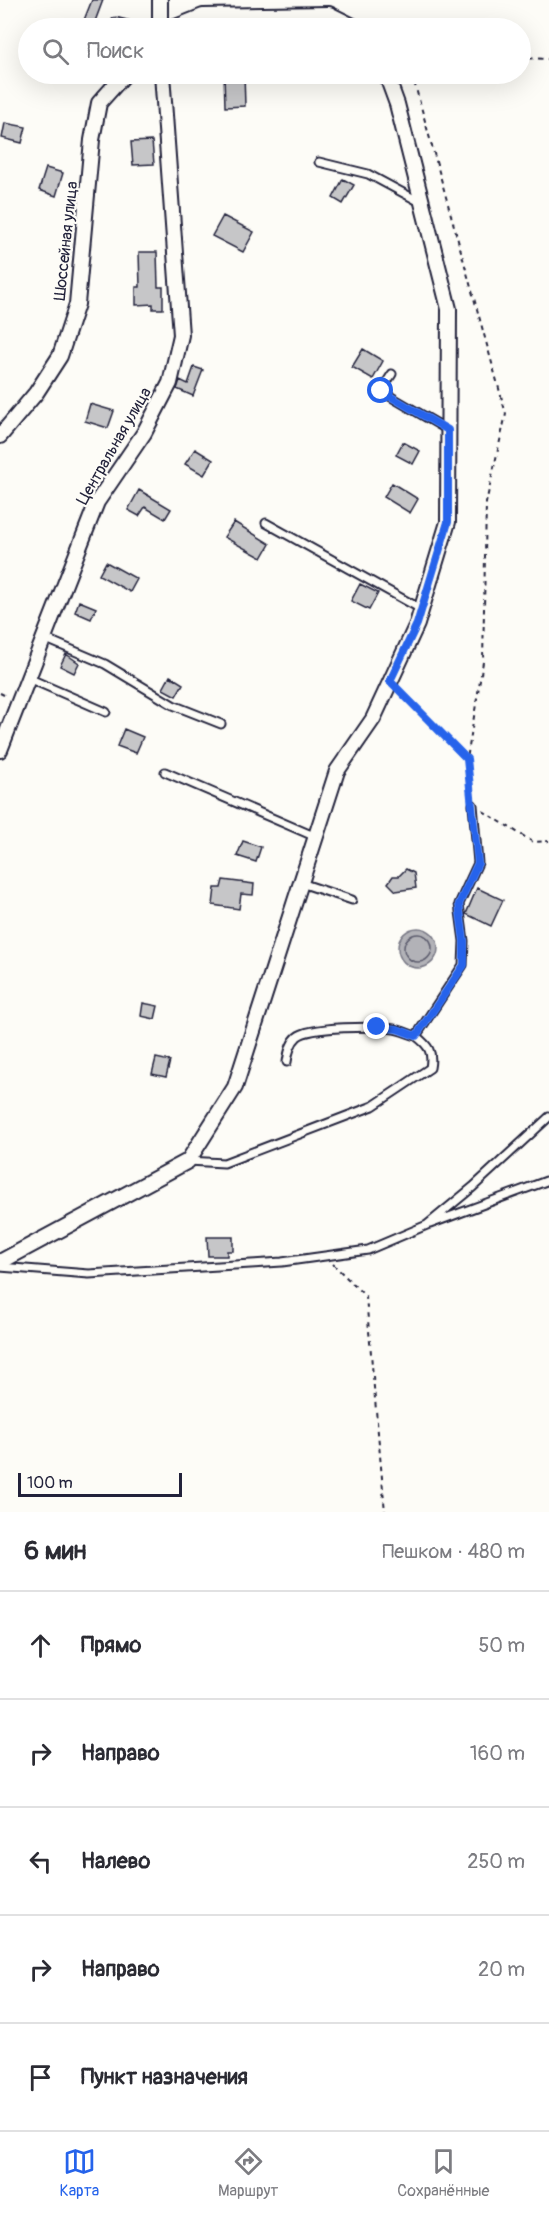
<!DOCTYPE html>
<html lang="ru">
<meta charset="utf-8">
<style>
body{margin:0;font-family:Pangolin,sans-serif;background:#f2f2f3;color:#2b2b33}
.scale{position:absolute;left:18px;bottom:15px;width:164px;box-sizing:border-box;padding-left:6px;border:3px solid #22223b;border-top:0;font-size:16px;line-height:21px;white-space:nowrap;color:#22223b;-webkit-text-stroke:4px #fdfcf7;paint-order:stroke}
.stop{position:absolute;width:18px;height:18px;margin:-14px;border:4px solid #2563eb;border-radius:50%;background:#fff}
.stop.end{background:#2563eb;border-color:#fff;box-shadow:0 2px 6px #0008}
.list{margin:0;padding:0;list-style:none}
h2{display:flex;justify-content:space-between;align-items:center;height:78px;margin:0;padding:0 24px;font-size:26px}
h2 small{font-size:20px;font-weight:400;color:#7c7c81}
.list li{display:grid;grid-template-columns:39px 1fr auto;gap:18px;align-items:center;box-sizing:border-box;height:108px;padding:0 24px;border-top:2px solid #e1e1e2}
.list b{display:block;font-size:22px;white-space:nowrap}
.list em{font-size:20px;font-style:normal;color:#7c7c81}
.icon{flex:none;width:33px;height:33px;fill:none;stroke:currentColor;stroke-width:2;stroke-linecap:round;stroke-linejoin:round}
.map{position:relative;flex:none;width:549px;height:1512px;overflow:hidden}
.search{position:absolute;background:#fff;box-shadow:0 6px 24px #0002;left:18px;right:18px;top:18px;height:66px;display:flex;align-items:center;gap:15px;box-sizing:border-box;padding:0 21px;border-radius:33px;color:#7c7c81;font-size:22px}
.sheet{height:618px;background:#fff}
nav{display:flex;justify-content:space-around;align-items:center;box-sizing:border-box;height:84px;border-top:2px solid #e1e1e2;background:#fff;font-size:16px;color:#7c7c81}
nav a{display:grid;justify-items:center;gap:3px}
nav .on{color:#2563eb}
.map>svg:first-child{display:block}
</style>
<div class="map">
<svg width="549" height="1512" viewBox="0 0 549 1512">
<rect width="100%" height="100%" fill="#fdfcf7"/>
<filter id="ink" filterUnits="userSpaceOnUse"><feTurbulence type="fractalNoise" baseFrequency=".0167" numOctaves="2"/><feDisplacementMap in="SourceGraphic" scale="12" xChannelSelector="R" yChannelSelector="G"/><feConvolveMatrix kernelMatrix="1 2 1 2 8 2 1 2 1" color-interpolation-filters="sRGB"/></filter>
<g filter="url(#ink)">
<path fill="#b2b2b7" stroke="#787885" stroke-width="1.5" d="M398 948a20 20 0 1 1 40 0a20 20 0 1 1-40 0Z"/>
<g fill="none" stroke-linecap="round" stroke-linejoin="round">
<path stroke="#5c5c6d" stroke-width="1.5" d="M404 948a14 14 0 1 1 28 0a14 14 0 1 1-28 0Z"/>
</g>
<path fill="#c6c6c8" stroke="#22223b" stroke-width="1.5" d="M92,0h11l-9,24 -10,-4z
M224,74h20l1,32 -20,1z
M5,123l21,4 -4,16 -20,-5z
M152,141l2,23 -21,1 -2,-23z
M46,168l17,5 -7,23 -17,-6z
M343,179l11,6 -11,19 -10,-6z
M223,216l31,16 -11,20 -31,-16z
M139,252h18l1,35h5v22h-10v-5l-17,1v-18h4z
M363,349l20,12 -10,18 -21,-12z
M194,367l9,3 -10,26 -16,-7 3,-9 8,4z
M90,404l24,7 -6,17 -23,-7z
M403,442l17,9 -7,13 -17,-9z
M195,449l18,11 -9,15 -19,-11z
M392,483l26,16 -8,14 -26,-16z
M139,490l32,19 -6,10 -20,-12 -6,9 -11,-6z
M234,522l36,22 -8,14 -38,-21z
M106,562l31,17 -7,13 -31,-17z
M360,584l18,9 -9,17 -18,-9z
M79,601l17,7 -5,11 -16,-7z
M66,654l13,9 -5,10 -14,-7z
M170,676l13,8 -7,12 -13,-7z
M124,729l19,8 -7,16 -19,-7z
M243,841l18,6 -5,15 -19,-6z
M406,869l8,4 2,15 -20,3 -8,-8 5,-7h6z
M223,880l31,4 -1,11 -12,-1 -2,15 -26,-4 2,-17h6z
M477,888l26,12 -12,26 -25,-12z
M143,1003l15,3 -3,13 -14,-3z
M156,1058l14,3 -4,16 -14,-3z
M207,1237h26v14h-6v5h-19z"/>
<g fill="none" stroke-linecap="round" stroke-linejoin="round">
<g stroke="#22223b" stroke-width="11">
<path id="service" d="M116,22l24,6
M319,162l49,12 54,29
M392,374l-11,17 67,39
M266,523l155,86
M44,638l61,26 68,41 48,19
M28,678l78,34
M165,772l151,65
M301,883l51,17
M287,1062c1,-8 3,-19 10,-25 12,-11 80,-11 97,-8 7,1 15,5 22,7
M188,1161l36,2 149,-57 57,-38c3,-16 -1,-22 -14,-32l47,-71 1,-24 -5,-37 19,-41 -5,-58
M430,1224l119,-44
M0,1267l89,7 193,-12 86,-12 59,-25 46,-38 76,-70"/>
</g>
<g stroke="#22223b" stroke-width="18">
<path id="minor" d="M160,28v-28
M173,28l30,-12 126,-2 28,14
M0,436l36,-43 24,-37 17,-52 15,-164 7,-37 26,-29
M0,750l97,-248 47,-69 26,-50 11,-48 -19,-261
M0,1262l188,-101 47,-74 102,-316 36,-52 44,-95 31,-102 1,-213 -52,-205 -11,-30"/>
</g>
<path stroke="#22223b" stroke-width="2" stroke-dasharray="4.5 4.5" stroke-linecap="butt" d="M520,58l29,1
M412,74l94,340 -20,89 -3,159 -16,97 5,37
M399,691l68,68
M0,693l8,4
M483,811l50,31 16,-1
M333,1264l33,33 19,215"/>
<use href="#service" stroke="#fdfcf7" stroke-width="7"/>
<use href="#minor" stroke="#fdfcf7" stroke-width="14"/>
</g>
</g>
<g fill="none" stroke-linecap="round" stroke-linejoin="round" filter="url(#ink)">
<path stroke="#2563eb" stroke-width="8" d="M377,1027l20,2 19,7 48,-71v-24l-5,-37 19,-41 -11,-104 -77,-78 27,-57 31,-102v-92l-67,-39"/>
</g>
<g text-anchor="middle" dominant-baseline="central" stroke-width="4.5" stroke-linejoin="round" paint-order="stroke">
<g font-size="16" fill="#22223b" stroke="#fdfcf7">
<text transform="translate(66 241) rotate(-84)">Шоссейная улица</text>
<text transform="translate(114 446) rotate(-60)">Центральная улица</text>
</g>
</g>
</svg>
<div class="scale">100 m</div>
<div class="stop" style="left:381px;top:391px"></div>
<div class="stop end" style="left:377px;top:1027px"></div>
<div class="search"><svg class="icon" aria-label="search" viewBox="0 0 24 24"><circle cx="10" cy="10" r="6"/><path d="M15 15l6 6"/></svg>Поиск</div>
</div>
<section class="sheet">
<h2>6 мин<small>Пешком · 480 m</small></h2>
<ul class="list">
<li><svg class="icon" aria-label="ahead" viewBox="0 0 24 24"><path d="M12 20V5M6 11l6-6 6 6"/></svg><div><b>Прямо</b></div><em>50 m</em></li>
<li><svg class="icon" aria-label="right" viewBox="0 0 24 24"><path d="M7 20v-9h11M14 6l5 5-5 5"/></svg><div><b>Направо</b></div><em>160 m</em></li>
<li><svg class="icon" aria-label="left" viewBox="0 0 24 24"><path d="M17 20v-9H6M10 6l-5 5 5 5"/></svg><div><b>Налево</b></div><em>250 m</em></li>
<li><svg class="icon" aria-label="right" viewBox="0 0 24 24"><path d="M7 20v-9h11M14 6l5 5-5 5"/></svg><div><b>Направо</b></div><em>20 m</em></li>
<li><svg class="icon" aria-label="arrive" viewBox="0 0 24 24"><path d="M6 21V4h12l-3 4 3 4H6"/></svg><div><b>Пункт назначения</b></div></li>
</ul>
</section>
<nav>
<a class="on"><svg class="icon" aria-label="map" viewBox="0 0 24 24"><path d="M3 6l6-2 6 2 6-2v14l-6 2-6-2-6 2zM9 4v14M15 6v14"/></svg>Карта</a>
<a><svg class="icon" aria-label="directions" viewBox="0 0 24 24"><path d="M12 3l9 9-9 9-9-9zM9 14v-3h6M13 9l2 2-2 2"/></svg>Маршрут</a>
<a><svg class="icon" aria-label="saved" viewBox="0 0 24 24"><path d="M7 4h10v16l-5-4-5 4z"/></svg>Сохранённые</a>
</nav>
